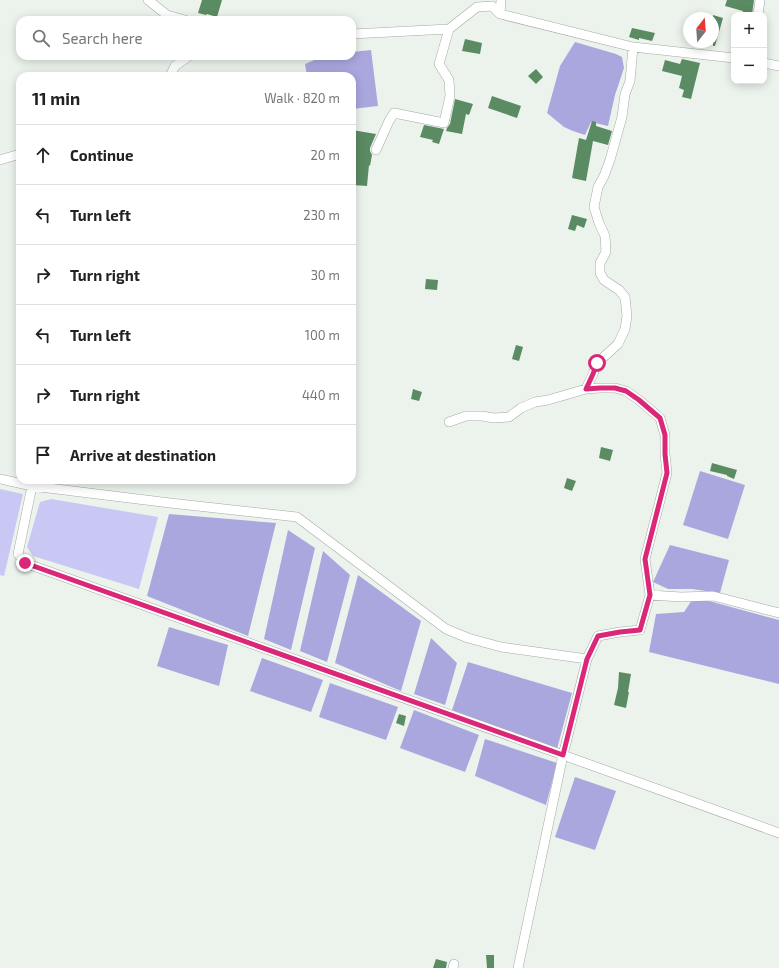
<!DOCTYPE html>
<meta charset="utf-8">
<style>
body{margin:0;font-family:"Exo 2",sans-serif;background:#f6f6f6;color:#222}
.controls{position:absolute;right:12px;top:12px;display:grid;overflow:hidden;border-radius:8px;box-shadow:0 2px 10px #0003}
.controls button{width:36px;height:36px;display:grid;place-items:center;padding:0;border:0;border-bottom:1px solid #e0e0e0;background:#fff;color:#222;font:20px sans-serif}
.compass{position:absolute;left:683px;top:12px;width:36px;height:36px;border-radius:50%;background:#fff;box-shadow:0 2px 10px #0003;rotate:17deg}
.stop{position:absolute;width:12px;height:12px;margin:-9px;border:3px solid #db2777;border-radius:50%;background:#fff}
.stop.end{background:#db2777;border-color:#fff;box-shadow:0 1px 4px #0008}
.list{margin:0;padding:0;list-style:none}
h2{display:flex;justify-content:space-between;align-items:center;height:52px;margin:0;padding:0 16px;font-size:17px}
h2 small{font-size:13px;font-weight:400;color:#767676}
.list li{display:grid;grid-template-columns:26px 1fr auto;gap:12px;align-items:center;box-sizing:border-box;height:60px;padding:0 16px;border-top:1px solid #e0e0e0}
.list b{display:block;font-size:15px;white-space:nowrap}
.list em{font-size:13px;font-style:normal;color:#767676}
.icon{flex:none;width:22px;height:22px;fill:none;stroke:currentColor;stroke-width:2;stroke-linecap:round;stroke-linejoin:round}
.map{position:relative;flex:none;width:779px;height:968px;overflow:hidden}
.search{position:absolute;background:#fff;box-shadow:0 2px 10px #0003;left:16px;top:16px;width:340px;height:44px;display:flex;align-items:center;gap:10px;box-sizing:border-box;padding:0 14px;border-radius:12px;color:#767676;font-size:15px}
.panel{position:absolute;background:#fff;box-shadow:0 2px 10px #0003;left:16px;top:72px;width:340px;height:412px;border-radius:12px}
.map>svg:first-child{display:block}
</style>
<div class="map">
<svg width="779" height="968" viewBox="0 0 779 968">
<rect width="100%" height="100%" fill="#ebf3ec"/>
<path fill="#c9c7f4" d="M0,489l23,5 -19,82 -4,-1z
M51,499l107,18 -19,72 -106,-33 -6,-9 13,-45z"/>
<path fill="#aaa7df" d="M575,42l41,12 6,3 2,11 -9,27 -7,31 -17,-4 -6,13 -12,-4 -9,-4 -17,-14 13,-47z
M371,50l7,56 -26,3v-33h-45l-2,-12 19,-8h28v-4z
M700,471l45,14 -17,54 -45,-14z
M169,514l107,9 -28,113 -101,-40z
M288,530l27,18 -24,102 -27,-11z
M670,545l59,15 -9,33 -28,-4h-24l-15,-7z
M323,551l27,24 -23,87 -27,-11z
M358,575l63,46 -20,70 -66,-28z
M692,600l17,1 70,19v64l-130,-32 7,-38 28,-2z
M169,627l59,18 -9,41 -62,-20z
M431,638l26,25 -12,42 -31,-11z
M262,658l61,22 -12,32 -61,-21z
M468,662l104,31 -15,56 -105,-39z
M330,683l68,24 -12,33 -67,-23z
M414,710l65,25 -14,37 -65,-24z
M485,739l72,24 -11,42 -71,-29z
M575,777l41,14 -21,59 -40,-13z"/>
<path fill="#5b8b62" d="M202,0h20l-5,17 -10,-3 -1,1 -8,-2z
M727,0h27l-2,15h-10l1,-4 -18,-5z
M713,15l10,3 -8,28h-2z
M632,28l23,5 -3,8 -13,-3v2l-10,-3z
M465,39l17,4 -2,11 -18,-3z
M682,59l18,4 -9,36 -9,-2 2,-7 -5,-2 3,-12 -20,-5 3,-11 15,4z
M536,69l7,8 -7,7 -8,-8z
M492,96l29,10 -4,12 -29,-10z
M455,99l18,5 -4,11 -3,-1 -4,20 -16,-3 1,-3 3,-4z
M592,121l4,1v4l16,5 -4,14 -15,-4 -7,40 -14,-3 7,-40 7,2z
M424,125l20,4 -5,15 -7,-2 1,-2 -13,-3z
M352,130l24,4 -6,14v3l2,4 -2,11 -1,-1 -2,21 -15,-1z
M572,215l15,4 -3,9 -7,-3 -2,6 -7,-2z
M426,279l12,1 -1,10 -12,-1z
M516,345l7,2 -4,14 -7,-2z
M413,389l9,3 -3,9 -8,-2z
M601,447l12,3 -3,11 -11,-3z
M712,463l25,7 -3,9 -7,-3v-1l-17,-4z
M567,478l9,3 -4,10 -8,-3z
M619,672l12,2 -3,18h1l-3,16 -12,-3 4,-17z
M399,714l7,2 -2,10 -8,-3z
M486,955h8v13h-7z
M436,959l11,3 -1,6h-13z"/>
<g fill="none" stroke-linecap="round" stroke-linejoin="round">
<g stroke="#a3aaa4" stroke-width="10">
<path id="minor" d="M148,0l19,15 18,5
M500,14l1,-14
M758,15l2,-15
M352,34l97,-5 28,-22 15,-1 8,8 133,33 101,11
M633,47l-3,34 -5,13 -3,23 -12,43 -6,16 -6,11 -4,20 5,16 6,13 1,16 -6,11v10l4,7 15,10 6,7 2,19 -2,13 -7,15 -21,19 -4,11 -7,15 14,-1h15l11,3 13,9 21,18 5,17v19l2,19 -22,86 5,36 31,2 32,-1 66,17
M764,63l15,3
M170,76l5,-10 14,-10
M376,150l13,-29 5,-8 50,10 6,-27 -1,-16 -10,-16 10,-35
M0,160l20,-6
M449,422l17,-6h16l12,2 15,-1 12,-9 14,-6 13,-2 38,-11
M0,479l32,7 138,17 127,14 149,112 22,9 33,9 86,12 11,-23 22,-4 20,-2 10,-35
M32,486l-14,68 7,9 538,192 -45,213
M587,659l-24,96 216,78
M453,968l1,-4"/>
</g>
<use href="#minor" stroke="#fff" stroke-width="9"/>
</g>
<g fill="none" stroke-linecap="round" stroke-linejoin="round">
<path stroke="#db2777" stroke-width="5" d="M25,563l538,192 24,-96 11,-23 22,-4 20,-2 10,-35 -5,-36 22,-86 -2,-19v-19l-5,-17 -21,-18 -13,-9 -11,-3h-15l-14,1 7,-15 4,-11"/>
</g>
</svg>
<div class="controls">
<button>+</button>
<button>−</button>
</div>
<svg class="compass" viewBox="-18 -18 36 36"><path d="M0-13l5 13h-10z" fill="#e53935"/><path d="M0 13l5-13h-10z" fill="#767676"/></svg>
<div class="stop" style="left:597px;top:363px"></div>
<div class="stop end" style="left:25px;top:563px"></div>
<div class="search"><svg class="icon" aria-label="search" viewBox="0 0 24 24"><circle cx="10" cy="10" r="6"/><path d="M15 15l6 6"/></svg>Search here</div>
<section class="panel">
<h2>11 min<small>Walk · 820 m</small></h2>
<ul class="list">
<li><svg class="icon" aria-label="ahead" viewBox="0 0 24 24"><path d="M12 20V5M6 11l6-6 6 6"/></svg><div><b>Continue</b></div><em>20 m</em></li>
<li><svg class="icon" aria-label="left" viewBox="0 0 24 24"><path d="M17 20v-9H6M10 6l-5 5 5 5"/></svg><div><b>Turn left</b></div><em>230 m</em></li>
<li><svg class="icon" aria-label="right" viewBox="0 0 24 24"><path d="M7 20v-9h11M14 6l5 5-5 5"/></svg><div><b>Turn right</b></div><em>30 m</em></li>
<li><svg class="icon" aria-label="left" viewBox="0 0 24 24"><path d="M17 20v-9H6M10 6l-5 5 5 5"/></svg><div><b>Turn left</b></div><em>100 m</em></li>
<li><svg class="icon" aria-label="right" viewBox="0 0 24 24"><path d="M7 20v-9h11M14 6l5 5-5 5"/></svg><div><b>Turn right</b></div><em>440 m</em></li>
<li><svg class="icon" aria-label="arrive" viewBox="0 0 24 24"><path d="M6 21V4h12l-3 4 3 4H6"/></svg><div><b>Arrive at destination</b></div></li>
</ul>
</section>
</div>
